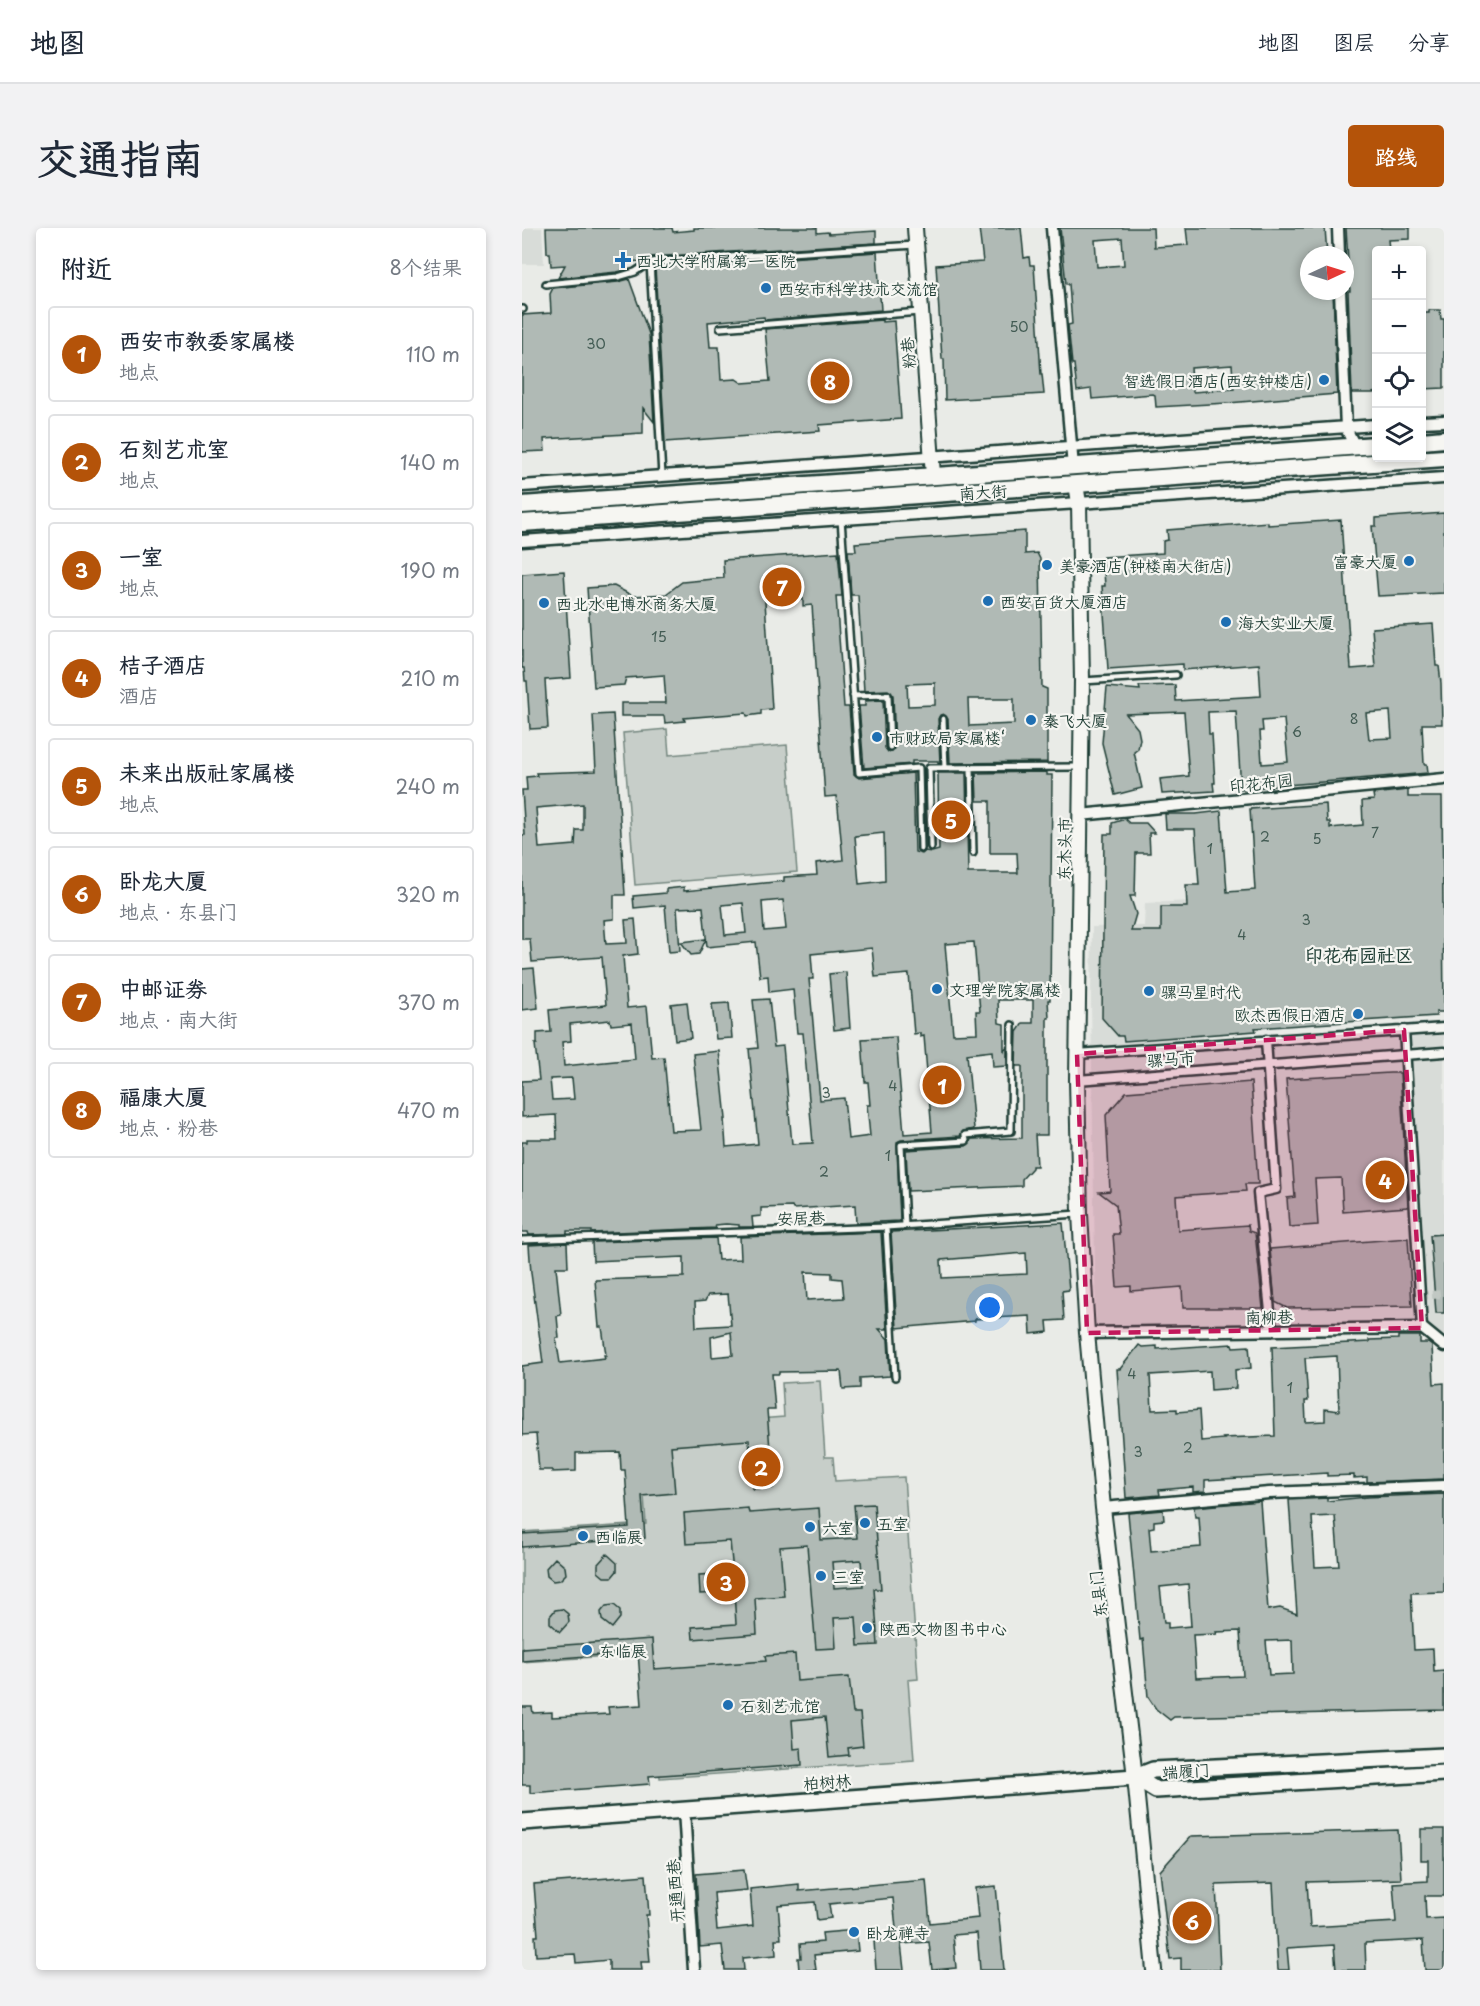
<!DOCTYPE html>
<html lang="zh">
<meta charset="utf-8">
<style>
body{margin:0;font-family:"Playpen Sans","LXGW WenKai TC",sans-serif;background:#f2f2f3;color:#1f2937}
.controls{position:absolute;right:18px;top:18px;display:grid;overflow:hidden;border-radius:6px;box-shadow:0 3px 9px #0003}
.controls button{width:54px;height:54px;display:grid;place-items:center;padding:0;border:0;border-bottom:2px solid #e0e1e3;background:#fff;color:#1f2937;font:30px sans-serif}
.compass{position:absolute;left:778px;top:18px;width:54px;height:54px;border-radius:50%;background:#fff;box-shadow:0 3px 9px #0003;rotate:86deg}
.you{position:absolute;left:468px;top:1080px;width:21px;height:21px;margin:-15px;border:4px solid #fff;border-radius:50%;background:#1a73e8;box-shadow:0 0 0 9px #1a73e833}
.badge{display:grid;place-items:center;width:39px;height:39px;border-radius:50%;background:#b45309;color:#fff;font-size:20px;font-weight:700}
.pin{position:absolute;translate:-50% -50%;border:3px solid #fff;box-shadow:0 2px 6px #0006}
.list{margin:0;padding:0;list-style:none}
h2{display:flex;justify-content:space-between;align-items:center;height:78px;margin:0;padding:0 24px;font-size:26px}
h2 small{font-size:20px;font-weight:400;color:#747a83}
.list li{display:grid;grid-template-columns:39px 1fr auto;gap:18px;align-items:center;box-sizing:border-box;height:96px;margin:0 12px 12px;padding:0 12px;border:2px solid #e0e1e3;border-radius:6px}
.list b{display:block;font-size:22px;white-space:nowrap}
.list p{margin:0;font-size:20px;white-space:nowrap;color:#747a83}
.list em{font-size:20px;font-style:normal;color:#747a83}
.icon{flex:none;width:33px;height:33px;fill:none;stroke:currentColor;stroke-width:2;stroke-linecap:round;stroke-linejoin:round}
.map{position:relative;flex:none;width:922px;height:1742px;overflow:hidden;border-radius:6px}
header{display:flex;align-items:center;gap:36px;box-sizing:border-box;height:84px;padding:0 30px;background:#fff;border-bottom:2px solid #e0e1e3}
header strong{font-size:28px}
nav{display:flex;gap:33px;margin-inline-start:auto;font-size:21px}
.intro{display:flex;align-items:center;justify-content:space-between;box-sizing:border-box;height:144px;padding:0 36px}
h1{margin:0;font-size:42px}
.button{padding:15px 27px;border-radius:6px;background:#b45309;color:#fff;font-size:21px;font-weight:700}
main{display:flex;gap:36px;padding:0 36px}
aside{flex:1;background:#fff;border-radius:6px;box-shadow:0 3px 9px #0003}
.map>svg:first-child{display:block}
</style>
<header>
<strong>地图</strong>
<nav><a>地图</a><a>图层</a><a>分享</a></nav>
</header>
<div class="intro"><h1>交通指南</h1><a class="button">路线</a></div>
<main>
<aside>
<h2>附近<small>8个结果</small></h2>
<ul class="list">
<li><span class="badge">1</span><div><b>西安市教委家属楼</b><p>地点</p></div><em>110 m</em></li>
<li><span class="badge">2</span><div><b>石刻艺术室</b><p>地点</p></div><em>140 m</em></li>
<li><span class="badge">3</span><div><b>一室</b><p>地点</p></div><em>190 m</em></li>
<li><span class="badge">4</span><div><b>桔子酒店</b><p>酒店</p></div><em>210 m</em></li>
<li><span class="badge">5</span><div><b>未来出版社家属楼</b><p>地点</p></div><em>240 m</em></li>
<li><span class="badge">6</span><div><b>卧龙大厦</b><p>地点 · 东县门</p></div><em>320 m</em></li>
<li><span class="badge">7</span><div><b>中邮证券</b><p>地点 · 南大街</p></div><em>370 m</em></li>
<li><span class="badge">8</span><div><b>福康大厦</b><p>地点 · 粉巷</p></div><em>470 m</em></li>
</ul>
</aside>
<div class="map">
<svg width="922" height="1742" viewBox="0 0 922 1742">
<rect width="100%" height="100%" fill="#e9ebe7"/>
<filter id="ink" filterUnits="userSpaceOnUse"><feTurbulence type="fractalNoise" baseFrequency=".0167" numOctaves="2"/><feDisplacementMap in="SourceGraphic" scale="12" xChannelSelector="R" yChannelSelector="G"/><feConvolveMatrix kernelMatrix="1 2 1 2 8 2 1 2 1" color-interpolation-filters="sRGB"/></filter>
<g filter="url(#ink)">
<path fill="#d8dcd8" d="M0,0h20l2,36h-22z
M671,673l9,138 242,-16v323l-22,-18 -326,5 -5,-333 1,-73 52,-1 1,-23z"/>
<path fill="#c7cec9" stroke="#73867e" stroke-width="1.5" d="M145,501l2,26 118,-10 10,127 -162,13 -12,-152z
M298,1153l5,76h8l2,24 69,-4 14,202 -10,1 6,80 -254,18 -6,-85 2,-1 -3,-39 -131,9v-130l124,-8 -2,-28 5,-69 135,-10 -2,-34z"/>
<path fill="#b0bab5" stroke="#1f3d34" stroke-width="1.5" fill-rule="evenodd" d="M24,0h126l1,4 21,-2v-2h123v5l11,-1 1,2 47,-3v12l-226,14 -7,4 -20,1 3,8 -9,2 -59,6 7,-13 -14,1 -1,-13h-3z
M457,0h42l3,30 5,-1 1,8h4l7,109h1l2,20 -99,6 -1,-41h-2l-6,-94 47,-3z
M538,0h93l1,19 34,-2 -2,-17h139l2,27h-18v36h24l4,103 -109,9 -72,4 -1,-12 -2,-1 -61,5 -1,-10 -14,2 -3,-27h-2l-4,-39 4,-1 -3,-40h-3zM600,10l2,27 -27,2 -2,-27zM710,137l2,24 -41,3 -2,-24z
M824,0h64v11l-22,1 1,9 -12,1v142l-4,1h-21l-4,-102h2z
M355,24l4,58 -116,10 -1,-3 -56,5 2,25h9l2,33 15,-1 6,4 28,-2 -5,-52 117,-9v2l12,-1 7,98 -82,6 1,6 -155,11 -10,-175z
M107,51l20,55 5,88 -11,-14v25l-99,6 1,12 -23,1v-137l29,-2 -1,-19 3,-6 65,-6z
M907,82h11l1,9h3v69l-22,1v-76h7z
M922,285v80l-66,3 -6,-70h4v-8z
M819,292l10,149 24,-2 -3,-39 61,-4 3,42h3l2,17 1,41h-20l2,40h3l1,9 -187,16 -5,-78 -28,1 1,22h3l3,49h-2l1,8 -52,3 -2,-15 29,-3 -5,-64 -58,2 12,15 2,10 -2,10 -4,3 8,36 -27,7 -13,-52 5,-56 33,3 -1,-4 36,-1 1,16 85,-5 -2,-32 -76,6v-6l-75,5 -6,-83h3l-2,-29 60,-4v-12l5,-1 -1,-10 101,-8v3zM868,483l2,27 -23,1 -3,-26zM762,491l4,43 -26,2 -2,-33h3l-1,-10z
M503,303v23l12,-1 3,6 2,128 5,2v73l-97,1 -2,-44 -5,-5 -3,1 -2,4 2,44h-2v-2h-26v3l-48,4 -5,-62h6v-5l18,-1 2,48 3,4 4,-1 3,-4 -2,-52 -5,-5 -24,1 -6,-96h-7l-3,-44h8l-1,-8zM413,455v22l-27,1 -1,-22zM446,471h46v25l-45,2z
M316,324l4,44h-6l8,111h5l5,67 5,4 54,-5 2,79 7,2 3,-3 7,1 7,-2 -1,-77h28l2,100h50l-1,-20h-27v-52h-13l-1,-28 71,-1v3h5l-2,225h-2l1,18h-2v117h-12l2,31h-5v2l-10,11v7l-114,5 -2,-41 60,-4 4,-3 1,-4 51,-1v-72h-6l1,-34 6,-9h10v-23h-35l1,23 5,1v27l3,-5v20l-14,1 -1,-16 -25,3 7,75 -11,2 -3,5 -59,4 -4,2 3,79 -44,2 -1,-18 -62,4 -1,-2 -31,1v8l-9,1 1,10h-14v-2l-13,-1 -11,1 1,3 -124,5v-2h-25v3l-38,1 -1,-3h-6v-90h5v-3h30l-1,-24 -34,2v-36l17,-1 -4,-36h2v-11l14,-1 -2,-22 57,-5 -4,-48 -70,5 -2,-23h-8v-104h3l-3,-45h5l-1,-13 11,-1 -1,-3 60,-2 -3,-56 20,-1 10,149 2,32h-11v24l-10,1 2,24 21,-1 -2,-23 10,-1 3,35 -15,2 4,52 20,-2 5,52 12,-1 7,74 30,-1 -8,-76 26,-3 7,68h-2l2,28 32,-3 -9,-95 9,-1 -5,-48 16,-1 5,48 9,-1 9,98 21,-1 -10,-110h-6l-4,-44 -24,3 -1,-16 -8,1 -4,-35 -49,5 -4,-40 -26,1 3,43 -11,1 -4,-47 -31,3 -1,-12 33,-3v-4l18,-2v4l100,-10v-4l33,-2 -1,-12 27,-3 -6,-64 -12,1 -13,-192 -9,1v-7l-38,2 7,108 -11,1v4l-14,2 -1,-3 -13,1 -49,4 1,3 -20,2 -1,-7h-43v-13h45l-2,-28 -38,3 -2,7 -30,2 -7,-99 27,-2 19,10 33,-2 16,-12 42,-4 -1,-18zM61,576v26h-7l-1,15 -36,3 -3,-40zM362,605l1,48 -26,3 -4,-48zM261,672l3,29 -22,2 -2,-29zM221,675l3,30 -21,2 -3,-30zM452,714l6,69h-4l1,22 -24,1 -8,-90zM350,720l3,29 34,-3 5,60 6,-1v4l4,-1 8,96 -28,2 -8,-97 -34,2 3,43h3l2,23h-3l3,31 -22,3 -4,-41 -24,2 -11,-121h4l-2,-25zM88,792l1,5 21,-2 3,36 -71,7 -2,-24 9,-1 -1,-17zM50,850l2,21 -22,1 -2,-21z
M42,343l7,107 -26,2 3,48 -18,1 -3,-48h-2l-1,-13h-2v-94z
M886,562v7h34l2,215h-8v4l-181,12 1,3 -132,10 -1,-5h-5l-16,-18 2,-184h8v-11l13,-4 4,4h17l9,10h-6l1,20h-14l-1,43h-5l6,18 -5,17h30v-24h26l-1,-22h13l-4,-56h-29l-1,-15h31l25,-3 6,81 28,-2 -5,-81 76,-5 1,18h3v6l33,-3 -1,-24 12,-1 -1,-6z
M184,711l-7,15 -8,1 -10,-13z
M12,740l4,40 -16,2v-41z
M324,744l4,56 -16,2 -5,-56z
M165,774l4,36 -16,2 -4,-36z
M207,775l3,35 -16,1 -4,-35z
M868,845h10l8,134 -65,5 -2,-34 -26,1 3,46 -29,2 -2,-29 8,-1 -9,-118z
M729,854l7,102h-13l1,7 -70,5 2,34 70,-5 1,6 6,2 8,75h-80l-1,-21 -51,4v-5l-14,1 -4,-53h6l-3,-29 -17,-13 11,-1 -4,-76 20,-23z
M541,995l6,67 -7,1 2,29 -17,1 1,11 -17,2 -1,-18 -55,3v2l-78,7 -6,-96zM504,1025l1,21 -85,4 -1,-18z
M359,1004l6,97h-8l9,10 2,37 -30,2v10l-17,1 -2,-18 -62,1v2h-7l3,36h-8l6,78 -20,1 -4,-49 -78,6 4,47 -33,3 3,42 -123,9v-13l107,-7 -4,-57h-4l-1,-18 -44,1v18l-24,1v-2h-13l-3,-36 -14,1v-69l21,-3 -12,-90 -2,-28 38,-2 1,24h-12l5,48 -4,1 2,22h-3l4,25 45,-5 -1,-3h2l-4,-28h-3l-4,-47 89,-3v-20l-91,4 -1,-19 124,-4 2,22 23,-1 -1,-22zM283,1044l27,1v5l10,1 2,19 -37,2zM206,1066l3,31 -35,2 -1,-25 10,-1 3,-6zM209,1104l2,23 -21,2 -1,-20z
M922,1006v79h-8l-6,-78z
M886,1010l4,68 -125,2 -12,-6 -5,-53z
M876,1108h22v7h8l4,3 2,38 10,-1v96l-77,3v-5l-13,1v-3l-27,1v-3l-122,7v11l-12,1v-5l-34,3 1,5 -34,3 -9,-129h3l19,-24 3,2 15,-1v3l75,-5 1,3 16,-1 2,22 -16,2 1,18 -25,2 -1,-19 -60,4 2,35 25,-1v3l22,-2 2,31 23,-2 -1,-1 52,-2 -3,-89 97,-5v-2l29,-1zM815,1128l2,55 -14,-2v12l-19,1 -1,-21h3l-3,-43z
M922,1266v98l-33,1 3,57 19,-1 1,23 10,-1v39l-270,7 -4,3 -14,-11 -8,-12 -5,-58 -3,1 -12,-127 35,-3 1,10 -10,1v6l-5,1 2,23 50,-4 -2,-30h-4l-1,-10 66,-6 8,109 12,-2 17,6 -8,-114 38,-2v3l40,-4zM813,1288l4,50 -24,1 -3,-50zM666,1356l3,42 -23,2v-5h-4l-4,-36zM718,1403l3,45 -47,2 -3,-43 24,-1 -1,-2zM770,1412l1,34 -24,1 -3,-34z
M352,1276l7,85h-7l4,56 -20,1 -2,-29 -22,1 2,30 -20,1 -9,-104 -27,2 4,49 -29,2 2,36 -64,5 -1,-12 44,-3 -2,-32 -34,2 -1,-19 34,-2 -3,-32 -44,3 -2,-31 64,-5 1,5 70,-5 2,32 36,-2 -3,-33zM339,1332l2,26 -29,2 -2,-26z
M85,1326l10,9v8l-5,6h-8l-6,-5v-8z
M33,1330l10,9 1,7 -6,6 -7,1 -6,-5 -1,-8z
M92,1377l6,5v8l-8,10 -10,-8 -1,-8 5,-6z
M40,1381l6,5 1,8 -9,10 -10,-9v-7l5,-6z
M130,1411l2,30 112,-8 -1,-5 30,-2 2,27 52,-4 4,36h7l3,33 -15,2 1,7 -20,2 -4,-40 -33,3 2,29 7,-1 1,17 -153,11 1,8 -120,9v-8h-8v-78h10l1,6 19,-1v5l57,-3 -1,-7 34,-2 -4,-53 -116,9v-13z
M899,1601h23v67h-19l1,23 18,-1v52h-19l-2,-30 -58,3 1,27h-30l-2,-25 -47,3 2,22h-11l-5,-87 -57,2 4,85h-39v-12l-11,1 -10,-88 31,-35 207,-6 3,49 -94,3 3,45 86,-5 -3,-39 35,-2v-21h-7z
M222,1642l3,20 -33,3 3,37 36,-4 -3,-37 49,-5v7l127,-11 4,43 48,-5 -3,-30 21,-2 8,84h-24l-3,-37 -24,2 3,33 -24,2 -3,-28 -28,2 3,26h-28l-2,-29 23,-2 -4,-41 -64,6 2,14 -14,2 -2,-18 -37,3 3,34h-6l1,16 -33,3 1,12h-19l-3,-25 -22,2 -4,-73z
M124,1647l3,40h-3l4,47h-9l1,8h-33v-10l-33,3 -1,-9 -39,2 -1,-20h3l-4,-52z
M334,1702l2,21 -44,4 2,15h-17l-1,-12h3l-1,-14 23,-2 -1,-9z"/>
<g fill="none" stroke-linecap="round" stroke-linejoin="round">
<path stroke="#c1c8c3" stroke-width="8" stroke-dasharray="8 4" stroke-linecap="butt" d="M898,1068l24,-2"/>
<g stroke="#1f3d34" stroke-width="10">
<path id="service" d="M128,34l12,214
M24,56l72,-7 17,-5 15,-10 265,-17
M0,81h1
M198,100l200,-16
M319,291l18,254 60,-5 2,81
M561,453l93,-6
M331,468l35,-1 2,52
M421,491l2,49
M449,539l2,86
M409,619l-2,-79 150,-1
M383,998l-4,-81 65,-4 -1,-6 46,-4 1,-106
M364,999l9,150
M0,1012l364,-13 192,-13"/>
</g>
<g stroke="#1f3d34" stroke-width="13">
<path id="pedestrian" d="M882,802l18,298
M744,812l10,149 -18,4 14,138
M555,826l367,-26
M555,852l367,-28"/>
</g>
<g stroke="#1f3d34" stroke-width="15">
<path id="minor" d="M530,0l21,239
M816,0l1,27
M818,63l6,137 9,19
M900,194l22,-1
M0,258l854,-61
M0,313l922,-63
M558,587l364,-36
M565,1105l335,-5 22,18
M581,1280l166,-15 175,-7
M162,1582l10,160"/>
</g>
<g stroke="#1f3d34" stroke-width="18">
<path id="tertiary" d="M393,0l18,247
M554,256l3,19 3,178 -5,399 3,134 7,119 16,175 32,269 19,193"/>
</g>
<g stroke="#1f3d34" stroke-width="20">
<path id="secondary" d="M613,1549l21,13 288,-17
M0,1594l613,-45 18,-7 291,-14"/>
</g>
<g stroke="#1f3d34" stroke-width="21">
<path id="primary" d="M900,213l22,-2
M0,277l854,-60
M0,295l922,-65"/>
</g>
<use href="#service" stroke="#f6f6f2" stroke-width="5"/>
<use href="#pedestrian" stroke="#f6f6f2" stroke-width="8"/>
<use href="#minor" stroke="#f6f6f2" stroke-width="10"/>
<use href="#tertiary" stroke="#f6f6f2" stroke-width="14"/>
<use href="#secondary" stroke="#f6f6f2" stroke-width="15"/>
<use href="#primary" stroke="#f6f6f2" stroke-width="16"/>
</g>
</g>
<path fill="#c2185b" fill-opacity="0.2" stroke="#c2185b" stroke-width="4.5" stroke-dasharray="12 8" stroke-linejoin="round" d="M882,802l18,298 -335,5 -10,-279z"/>
<g fill="#1f6fb2" stroke="#f6f6f2" stroke-width="2">
<path d="M98 23h6v6h6v6h-6v6h-6v-6h-6v-6h6z"/>
<circle cx="244" cy="60" r="6"/>
<circle cx="802" cy="152" r="6"/>
<circle cx="887" cy="333" r="6"/>
<circle cx="525" cy="337" r="6"/>
<circle cx="466" cy="373" r="6"/>
<circle cx="22" cy="375" r="6"/>
<circle cx="704" cy="394" r="6"/>
<circle cx="509" cy="492" r="6"/>
<circle cx="355" cy="509" r="6"/>
<circle cx="415" cy="761" r="6"/>
<circle cx="627" cy="763" r="6"/>
<circle cx="836" cy="786" r="6"/>
<circle cx="343" cy="1295" r="6"/>
<circle cx="288" cy="1299" r="6"/>
<circle cx="61" cy="1308" r="6"/>
<circle cx="299" cy="1348" r="6"/>
<circle cx="345" cy="1400" r="6"/>
<circle cx="65" cy="1422" r="6"/>
<circle cx="206" cy="1477" r="6"/>
<circle cx="332" cy="1704" r="6"/>
</g>
<g text-anchor="middle" dominant-baseline="central" stroke-width="4.5" stroke-linejoin="round" paint-order="stroke">
<g font-size="14" fill="#435c54">
<text x="497" y="98">50</text>
<text x="74" y="115">30</text>
<text x="137" y="408">15</text>
<text x="832" y="490">8</text>
<text x="775" y="503">6</text>
<text x="853" y="604">7</text>
<text x="743" y="608">2</text>
<text x="795" y="610">5</text>
<text x="688" y="620">1</text>
<text x="784" y="691">3</text>
<text x="720" y="706">4</text>
<text x="371" y="857">4</text>
<text x="304" y="864">3</text>
<text x="366" y="927">1</text>
<text x="302" y="943">2</text>
<text x="610" y="1145">4</text>
<text x="768" y="1159">1</text>
<text x="666" y="1219">2</text>
<text x="616" y="1223">3</text>
</g>
<g font-size="16" fill="#1f3d34" stroke="#f6f6f2" text-anchor="start">
<text x="114" y="32">西北大学附属第一医院</text>
<text x="256" y="60">西安市科学技术交流馆</text>
<text x="790" y="152" text-anchor="end">智选假日酒店(西安钟楼店)</text>
<text x="875" y="333" text-anchor="end">富豪大厦</text>
<text x="537" y="337">美豪酒店(钟楼南大街店)</text>
<text x="478" y="373">西安百货大厦酒店</text>
<text x="34" y="375">西北水电博水商务大厦</text>
<text x="716" y="394">海大实业大厦</text>
<text x="521" y="492">秦飞大厦</text>
<text x="367" y="509">市财政局家属楼‘</text>
<text x="427" y="761">文理学院家属楼</text>
<text x="639" y="763">骡马星时代</text>
<text x="824" y="786" text-anchor="end">欧杰西假日酒店</text>
<text x="355" y="1295">五室</text>
<text x="300" y="1299">六室</text>
<text x="73" y="1308">西临展</text>
<text x="311" y="1348">三室</text>
<text x="357" y="1400">陕西文物图书中心</text>
<text x="77" y="1422">东临展</text>
<text x="218" y="1477">石刻艺术馆</text>
<text x="344" y="1704">卧龙禅寺</text>
</g>
<g font-size="16" fill="#1f3d34" stroke="#f6f6f2">
<text transform="translate(385 125) rotate(-95)">粉巷</text>
<text transform="translate(461 263) rotate(-4)">南大街</text>
<text transform="translate(739 554) rotate(-6)">印花布园</text>
<text transform="translate(541 621) rotate(-89)">东木头市</text>
<text transform="translate(649 830) rotate(-4)">骡马市</text>
<text transform="translate(279 989) rotate(-2)">安居巷</text>
<text transform="translate(747 1088) rotate(-1)">南柳巷</text>
<text transform="translate(575 1366) rotate(-97)">东县门</text>
<text transform="translate(664 1542) rotate(-3)">端履门</text>
<text transform="translate(305 1553) rotate(-4)">柏树林</text>
<text transform="translate(152 1663) rotate(-94)">开通西巷</text>
</g>
<g font-size="18" font-weight="bold" fill="#1f3d34" stroke="#f6f6f2">
<text x="837" y="726">印花布园社区</text>
</g>
</g>
</svg>
<div class="controls">
<button>+</button>
<button>−</button>
<button><svg class="icon" aria-label="locate" viewBox="0 0 24 24"><circle cx="12" cy="12" r="6"/><path d="M12 2v4M12 18v4M2 12h4M18 12h4"/></svg></button>
<button><svg class="icon" aria-label="layers" viewBox="0 0 24 24"><path d="M12 4l9 5-9 5-9-5zM3 14l9 5 9-5"/></svg></button>
</div>
<svg class="compass" viewBox="-18 -18 36 36"><path d="M0-13l5 13h-10z" fill="#e53935"/><path d="M0 13l5-13h-10z" fill="#747a83"/></svg>
<div class="you"></div>
<div class="pin badge" style="left:420px;top:857px">1</div>
<div class="pin badge" style="left:239px;top:1239px">2</div>
<div class="pin badge" style="left:204px;top:1354px">3</div>
<div class="pin badge" style="left:863px;top:952px">4</div>
<div class="pin badge" style="left:429px;top:592px">5</div>
<div class="pin badge" style="left:670px;top:1693px">6</div>
<div class="pin badge" style="left:260px;top:359px">7</div>
<div class="pin badge" style="left:308px;top:153px">8</div>
</div>
</main>
